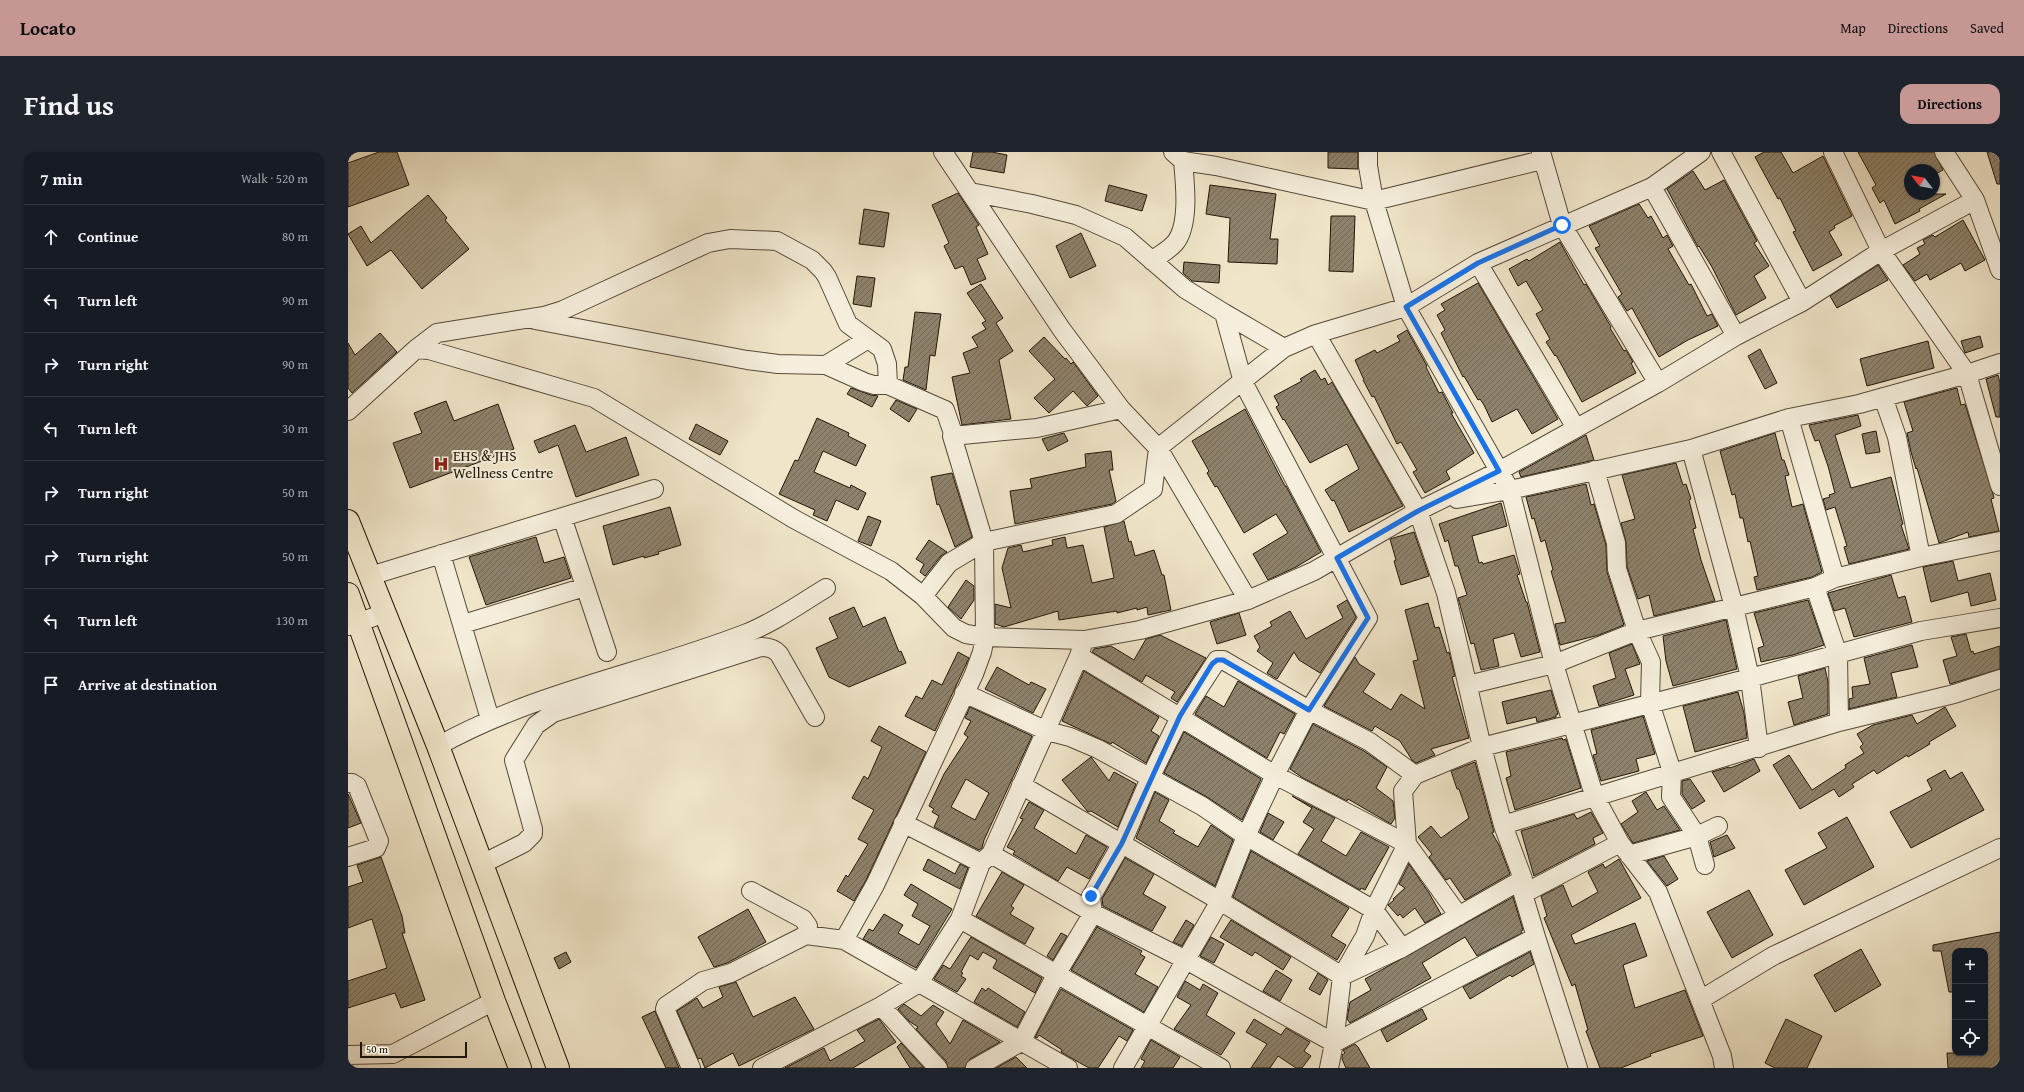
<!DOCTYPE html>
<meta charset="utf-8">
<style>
body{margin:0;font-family:"Gentium Book Plus",serif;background:#20242c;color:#f1f3f6}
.controls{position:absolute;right:12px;bottom:12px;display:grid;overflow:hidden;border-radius:8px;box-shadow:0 1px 3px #0004}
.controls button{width:36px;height:36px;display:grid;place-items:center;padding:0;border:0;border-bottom:1px solid #363941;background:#171b24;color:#f1f3f6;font:20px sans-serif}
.compass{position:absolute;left:1556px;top:12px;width:36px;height:36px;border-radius:50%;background:#171b24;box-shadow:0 1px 3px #0004;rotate:301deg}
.scale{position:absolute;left:12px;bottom:10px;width:107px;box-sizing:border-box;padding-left:4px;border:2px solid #231707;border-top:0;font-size:11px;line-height:14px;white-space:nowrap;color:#231707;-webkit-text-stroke:3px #f5eedc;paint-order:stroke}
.stop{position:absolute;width:12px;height:12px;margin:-9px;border:3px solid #1a73e8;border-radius:50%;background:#fff}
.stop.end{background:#1a73e8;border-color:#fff;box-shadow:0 1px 4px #0008}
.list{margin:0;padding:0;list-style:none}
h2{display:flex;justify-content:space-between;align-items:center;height:52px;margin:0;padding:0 16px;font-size:17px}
h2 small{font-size:13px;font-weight:400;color:#9ea1a6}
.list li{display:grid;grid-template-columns:26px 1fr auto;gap:12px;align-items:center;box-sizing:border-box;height:64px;padding:0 16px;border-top:1px solid #363941}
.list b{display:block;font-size:15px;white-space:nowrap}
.list em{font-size:13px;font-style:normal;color:#9ea1a6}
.icon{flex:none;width:22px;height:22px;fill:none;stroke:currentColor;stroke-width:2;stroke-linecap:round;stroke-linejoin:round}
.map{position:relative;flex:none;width:1652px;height:916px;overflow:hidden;border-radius:12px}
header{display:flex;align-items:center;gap:24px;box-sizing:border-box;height:56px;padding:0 20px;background:#c59692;color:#111}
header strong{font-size:19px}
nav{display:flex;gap:22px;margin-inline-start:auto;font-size:14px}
.intro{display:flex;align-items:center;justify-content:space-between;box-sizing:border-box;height:96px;padding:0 24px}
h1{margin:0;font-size:28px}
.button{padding:10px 18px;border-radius:12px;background:#c59692;color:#111;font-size:14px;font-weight:700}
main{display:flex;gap:24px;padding:0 24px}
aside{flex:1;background:#171b24;border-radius:12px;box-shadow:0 1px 3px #0004}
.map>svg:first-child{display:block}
</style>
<header>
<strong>Locato</strong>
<nav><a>Map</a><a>Directions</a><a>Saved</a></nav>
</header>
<div class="intro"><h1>Find us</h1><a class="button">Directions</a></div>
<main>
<aside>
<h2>7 min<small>Walk · 520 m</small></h2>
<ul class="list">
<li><svg class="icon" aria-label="ahead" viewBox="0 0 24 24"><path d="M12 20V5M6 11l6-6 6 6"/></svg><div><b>Continue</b></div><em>80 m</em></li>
<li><svg class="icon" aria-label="left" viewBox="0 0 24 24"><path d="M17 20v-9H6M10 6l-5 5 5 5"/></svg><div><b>Turn left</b></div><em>90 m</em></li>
<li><svg class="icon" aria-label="right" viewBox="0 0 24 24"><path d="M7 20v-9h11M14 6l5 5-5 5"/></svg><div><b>Turn right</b></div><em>90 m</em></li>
<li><svg class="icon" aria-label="left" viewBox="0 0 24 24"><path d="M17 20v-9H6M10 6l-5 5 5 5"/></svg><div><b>Turn left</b></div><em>30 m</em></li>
<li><svg class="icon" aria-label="right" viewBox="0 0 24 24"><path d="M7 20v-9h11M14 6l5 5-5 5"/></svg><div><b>Turn right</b></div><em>50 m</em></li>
<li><svg class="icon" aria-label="right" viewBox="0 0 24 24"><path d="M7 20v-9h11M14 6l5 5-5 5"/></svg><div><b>Turn right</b></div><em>50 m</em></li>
<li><svg class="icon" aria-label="left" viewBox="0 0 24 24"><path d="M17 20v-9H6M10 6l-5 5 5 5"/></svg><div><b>Turn left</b></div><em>130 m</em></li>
<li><svg class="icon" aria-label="arrive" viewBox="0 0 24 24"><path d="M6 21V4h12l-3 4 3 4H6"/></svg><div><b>Arrive at destination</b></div></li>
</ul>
</aside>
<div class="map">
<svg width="1652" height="916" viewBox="0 0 1652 916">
<defs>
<pattern id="building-hatch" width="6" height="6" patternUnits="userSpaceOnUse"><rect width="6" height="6" fill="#8e826c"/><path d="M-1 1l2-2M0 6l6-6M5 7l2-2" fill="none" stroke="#746957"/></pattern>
</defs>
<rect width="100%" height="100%" fill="#f0e5c9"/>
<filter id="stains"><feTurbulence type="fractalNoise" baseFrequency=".005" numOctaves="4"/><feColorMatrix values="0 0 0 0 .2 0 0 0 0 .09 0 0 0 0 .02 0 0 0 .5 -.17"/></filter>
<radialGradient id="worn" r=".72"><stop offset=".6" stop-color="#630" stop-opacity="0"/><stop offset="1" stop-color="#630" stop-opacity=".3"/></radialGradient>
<path fill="url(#building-hatch)" stroke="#231707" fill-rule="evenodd" d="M31,0h18l12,33 -61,22v-44z
M625,0h19l15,3 -3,18 -34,-6z
M980,0h30v17l-30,-1z
M1416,0h17l12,21 30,-17 29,60 -18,10 1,2 -6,4 13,23 -29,16 -20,-39 3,-1 -16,-33 -2,1 -23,-42z
M1510,0h76l9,18 -9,5v-5h-24v24h36l-27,15 1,2 -25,13 -11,-24 -4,3 -8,-15 4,-3z
M1639,0h13v32h-3z
M1345,19l12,19 19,-10 33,61 -3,2 15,23 -15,10 12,22 -30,17 -24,-48 -13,-21 -1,1 -31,-58z
M761,33l38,10 -5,16 -37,-10z
M862,33l66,9 -6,45h8l-1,25 -49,-2 2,-44 -24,-4z
M610,41l21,32 -3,2 12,27 -11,5 9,20 -15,6 -8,-19 -8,3 -11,-23 5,-3 -17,-38z
M80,43l19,23 -2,2 24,29 -47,40 -31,-39 -24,16 -19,-32 13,-8 10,17z
M1291,52l9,14 3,-2 12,22 4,-3 6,11 -5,3 21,36 2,-1 16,32 5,-2 6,12 -30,14 -29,17 -27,-49 -5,3 -9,-14 4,-3 -27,-46 5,-2 -11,-20z
M516,57l25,4 -5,34 -25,-3z
M983,64h24l-2,56 -24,-1z
M1615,68l22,40 -20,11 -4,-8 -31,17 -3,-6 -12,7 -12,-16 17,-11 -3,-6 8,-4 -2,-4 10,-5 2,2z
M733,81l15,33 -26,12 -14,-32z
M1212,90l24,43 2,-1 25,43 -1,1 14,23 2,-1 7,12 -2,1 5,10 -54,29 -26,-47 -1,1 -9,-14 4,-3 -14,-25 7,-4 -17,-29 -8,5 -9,-17 18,-10 2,2z
M836,110l36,3 -1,18 -27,-2 -9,-8z
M1530,113l10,15 -51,28 -7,-12z
M509,124l18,2 -4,29 -18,-3z
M1130,131l80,136 -26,15 -15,-25 -25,13 -8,-17 -4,-6 -2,1 -14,-24 -1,1 -22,-44 4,-3 -8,-15 8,-5 -4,-6z
M633,132l22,34 -7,5 17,28 -14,9 12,59 -49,6 -10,-48 18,-4 -7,-20 15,-6 -6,-10 14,-8 -4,-6 4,-2 -19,-28z
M567,160l26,2 -6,42 -5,-1 -4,35 -23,-10 2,-13h3z
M1059,178l20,36 -1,1 13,26 3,-1 11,21h-2l23,40 -28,18 4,8 -25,14 -12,-21 4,-2 -16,-28 -4,2 -23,-48 -2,1 -9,-17h1l-9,-20 20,-10 2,3 23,-12 -3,-5z
M32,181l17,19 -45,41 -4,-5v-45l7,12z
M1632,184l3,11 -18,6 -4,-12z
M696,185l21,22 1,-1 5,6 2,-2 25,34 -11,10 -14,-15 -24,22 -15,-15 21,-19 -26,-28z
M1580,189l6,27 -67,18 -7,-27z
M1412,197l17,34 -12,6 -17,-33z
M967,218l6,10 4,-2 3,7 4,-3 71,124 -54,26 -15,-32 -2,1 -7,-11 34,-21 -12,-25 -37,19 -26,-44 -1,1 -7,-13 3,-2 -5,-9 28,-15 -2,-2z
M1650,223l2,8v34h-4l-10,-38z
M503,236l20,7 7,1 -6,11 -25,-13z
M1609,236l4,17 4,-1 28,90 1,4 -3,1 8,32 -30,6 -1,-5 -29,11 -22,-75 -1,1 -5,-17 -4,-19 6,-2 -9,-29z
M548,248l21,9 -8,13 -19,-13z
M98,249l8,20 44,-17 16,45 -104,39 -17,-45 29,-10 -8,-20z
M897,257l40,77h1l35,66 -25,15 -28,13 -15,-26 35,-21 -12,-19 -32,19 -27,-47 -2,1 -8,-14 2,-2 -17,-30z
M1510,263l3,11 -26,9 16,53 40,-11 12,47 -2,1 8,24 -60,15 -5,-17 3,-1 -12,-39 -9,3 -3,-11 7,-2 -1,-2 6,-2 -7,-27 -9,-26 -4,1 -6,-16z
M469,266l32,15 -1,3 18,9 -10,21 -33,-15 -9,21 36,16 1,-3 15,8 -8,17 -22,-10 -9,21 -14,-6 2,-5 -36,-16 16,-34 3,1z
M348,272l32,17 -8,14 -31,-16z
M227,273l11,27 40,-15 13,38 -63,22 -18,-52 -19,8 -5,-12z
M1528,279l4,21 -14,2 -4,-20z
M716,281l4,8 -20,10 -6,-12z
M1427,281l7,27h2l5,15 -4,1 7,31 11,-3 19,68 -10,5 -55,13 -3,-13 4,-1 -8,-35 -2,1 -5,-24h-3l-5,-24 -3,1 -12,-44z
M1238,283l8,25 -73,17 -2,-5z
M763,299l2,19h-4l7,31 -4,3 -97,20 -5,-33 22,-3 -2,-9 56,-12 -1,-13z
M1328,311l7,22 3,-1 5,15 -2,1 7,28 -3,1 8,31 14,41 -61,15 -5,-21 -11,4 -11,-32 -1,-25 -5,-19 14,-4 -13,-44z
M604,321l20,64 -17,10 -16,-43 -2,1 -6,-28z
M1238,332l5,21 3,-1 12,41 1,27 17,53 -25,10 -39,10 -5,-21 11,-2 -15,-51 2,-1 -8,-30 -4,2 -7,-24 -2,1 -6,-22z
M1153,351l6,23 -35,10 7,27 3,-1 1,2 31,-9 6,19 -3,1 9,27h1l13,50 -19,5 -7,-24 -21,6 6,27 -18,4 -7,-27 -3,1 -13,-46 9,-3 -9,-29h-3l-7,-26 -3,2 -6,-18z
M322,355l11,38 -23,7 1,2 -15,4v-2l-31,9 -10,-39z
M520,364l13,5 -10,25 -13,-5z
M776,369l5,21 2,-1 4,15 19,-6 8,25h2l7,35 -23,5 -1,-8 -10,3v-2l-20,5v-2l-58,9 -1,-9 -54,16 -9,-3v-20l16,4 -9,-40 6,-20 13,-3 2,7 30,-7 -1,-5 13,-3 2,11 16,-3 9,38 22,-5 -10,-51z
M1066,380l15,44 -28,9 -7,-24 2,-1 -6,-21z
M188,385l8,26 20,-6 7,21 -85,27 -17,-48z
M581,388l18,12 -6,4 -16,20 -5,-4 4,-8 -8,-5z
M1605,409l5,20 32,-8 6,27 -25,6 -3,-14 -37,10 -8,-35z
M1543,423l7,23 7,-2 7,26 -58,15 -9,-29 -11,3 -6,-18z
M618,428l8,6v14l-13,19 -13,-12z
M999,448l9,17 -36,56 -21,-13 -5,-8 -17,27 -10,-6 6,-10 -16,-12 3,-4 -6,-11 18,-10 -2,-4 20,-11 16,28 37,-21 -6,-12z
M1460,448l16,45 -31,10 -32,7 -3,-14 6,-2 -10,-33z
M1080,451l7,25 4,-1 8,26 2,-1 6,24 -3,1 17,61 -38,11 4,6 -19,8 -4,-3 -12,-19 -25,-15 -3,5 -48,-25 31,-49 4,7 16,10 -12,18 28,18 10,-16 24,15 -12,-48 5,-1 -13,-50z
M506,455l9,20 22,-10 14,35 2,-1 5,12 -57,24 -20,-10 -13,-29 22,-10 -9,-20z
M891,461l7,22 -29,9 -7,-22z
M1378,468l11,49 -64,17 -7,-25 -3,-25z
M1618,482l5,18 2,-1 1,3 26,-8v23l-50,15 -7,-24 14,-4 -6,-19z
M812,483l46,23 -29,44 -6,-4 4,-6 -29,-17 -4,7 -50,-30 2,-3 17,-3 23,14 12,-21z
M1284,492l8,20 -15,5 9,26 -35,11 -6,-20 23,-8 -7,-25z
M1564,493l6,22 -27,6 6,24 -48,12v-10l4,-1 -1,-11 18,-3 -6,-26z
M610,500l11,6 -34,73 -30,-15 11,-20 6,3 10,-19 10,5z
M649,515l32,18 2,-3 15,7 -13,24 -48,-24z
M1477,516l3,14v32l-34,11 -6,-23 15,-4 -5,-22z
M736,519l75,46 -8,14 8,5 -13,27 -34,-21 -1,2 -49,-23z
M890,529l57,33 -11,20 -4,-2 -13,26 -72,-44 11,-18 18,11z
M1203,538l7,24 -2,1v2l-19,5 -1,-5 -29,7 -5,-22z
M1390,540l6,21 3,25 -52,14 -12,-46z
M622,555l62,29 -48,104 -2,8 -3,2 -45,-23 5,-11 -7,-4 2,-3 -5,-3 15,-32 24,-37 -4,-3 7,-13 -6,-3zM618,627l23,14 -14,27 -24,-13z
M1597,555l11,19 -27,16 1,2 -22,13 -1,-2 -30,19 -3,-4 -22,14 2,3 -15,10 -5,-8 -34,20 -27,-44 16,-10 23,35 34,-22 -1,-3 19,-12 -4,-6 3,-3 -6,-10 16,-9 39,-10 5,9z
M1295,564l12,38 -19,5 3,12 -38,10 -8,-26 4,-1 -6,-24z
M965,572l51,27 23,16 -11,21 17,13 2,17 -4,6 -43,-25 -1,2 -44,-23 -13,-9z
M531,574l47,26 -60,128 -12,21 -17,-10 9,-16 2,2 20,-33 -10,-5 16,-29 -22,-12 12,-22 4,3 14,-32 -11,-6z
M836,580l77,47 -19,41 -35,-23 -43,-24z
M1214,586l1,2 3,-1 15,49 -66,22 -9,-32 5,-2 -5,-24z
M743,605l18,24 5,-9 22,12 -18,43 -27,-16 -3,1 -26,-32z
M1406,607l6,12 -36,21 -12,-20 17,-5 1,1z
M1127,610l19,70 -2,1 7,12 11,29 -45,26 -15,-22 -4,2 -17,-23 3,-3 -14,-17 13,-11 10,12 28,-20 -10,-29h-2l-6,-18z
M1597,618l5,9 12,-7 22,38 -73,38 -21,-36 42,-22 -5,-10z
M1342,627l15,22 -13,8 -10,-15v-13z
M807,640l14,8 -10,21 16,10 -2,2 25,14 13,-22 22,15 -18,46 -79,-48z
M1298,640l11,18 7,-4 16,24 -47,13 -12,-19 17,-12 -6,-11z
M0,642l13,29 -13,5z
M944,644l43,22 -14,23 25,15 15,-24 28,15 -24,43 -4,-2 -1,2 -62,-36 16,-25 -11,-7 9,-14z
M681,650l15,8 -10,18 42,26 10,-19 21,12 -18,32 -22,-12 -9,14 -45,-27 2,-3 -8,-4 16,-28 -3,-1z
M1243,660l12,21 -10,5 2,6 -61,32 -13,-45 53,-17 3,5z
M920,661l16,9 -11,18 -13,-8z
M1499,665l27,50 -70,38 -19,-35 42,-22 -9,-15z
M1379,683l8,13 -21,9 -4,-15z
M903,699l98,57 -18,28 15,9 -9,15 -104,-63z
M1316,704l14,23 -11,7 -20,-25z
M33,705l21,59 3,17h-3l23,67 -24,8 -6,-15 -47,15v-27l39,-13 -15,-49 -24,9v-41l15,-5 -6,-17z
M777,706l29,16 -11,20 23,13 -14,24 -49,-25 -1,-7z
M580,707l27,15 5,-10 8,4 -8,21 -37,-19z
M1271,707l22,39 -70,37 4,9 60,-21 12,33 -24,9 12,43 50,-18 18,46 -53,18 1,2 -30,12h-21l-14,-37 2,-1 -13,-46 -3,2 -28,-68 3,-2 -6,-20 22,-11 9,22 26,-15 -10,-20 15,-8 2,4z
M1061,712l20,29 12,21 -16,9 -10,-15 -12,10 -3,-4 -2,2 -10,-11 6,-5 -1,-1 12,-11 -6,-4z
M654,720l22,13 -13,21 3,2 -4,6 24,14 -9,16 -49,-28z
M563,732l41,25 -36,59 -53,-29 6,-10 4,2 11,-17 19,11 -5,8 21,12 11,-19 -18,-10 6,-12 -14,-9z
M1401,738l24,45 -41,23 -25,-46z
M1165,745l10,33 -2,1 1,2 -45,23 -12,-19 -43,26 9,15 -81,45 -3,-4 3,-17 21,-12 -6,-11z
M400,757l18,33 -39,21 -13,4 -16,-30z
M838,768l8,5 -12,21 -9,-4z
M883,768l60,37 -8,13 -28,-18 -3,4 -32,-19z
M749,775l45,24 -2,3 5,3 -10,17 23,13 -14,25 -73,-42z
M1652,780v136h-52l-1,-15h38v-102h-30v41h-6l-8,-41h-8v-6z
M713,781l6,3 -14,24 -6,-4z
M623,785l71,41 -7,15 -42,-25 4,-8 -14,-8 -5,8 -8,-5 -9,17 2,1 -2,3 5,3 -9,13 -23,-13 9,-14 7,4z
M863,785l13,7 -10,19 -14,-7z
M1513,797l20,36 -46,27 -21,-37z
M218,800l5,10 -12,7 -5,-11z
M1182,800l4,12 -22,13 -2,-2 -40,24 -7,-12z
M928,818l16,10 -12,21 -17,-10z
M970,821l10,7 -8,15 -11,-6z
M837,829l15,9 3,-6 15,9 -12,22 29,18 -14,22 -47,-26 17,-24 -14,-8z
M388,830l17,35 42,-20 19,32 -75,37 -6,-13 -28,15 -4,-10 -3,1 -21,-48 20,-13 6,10 20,-11 -4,-10z
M634,836l4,3 2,-3 37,24 -8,15 -43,-25z
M713,837l72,41 -6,11 -8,-5 -21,32h-9l-16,-9 -12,-7 1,-2 -23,-15 -2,3 -2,-1z
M556,852l17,12 12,-11 11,7 -8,12 14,20 13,-24 37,22 -30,17 -5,9h-17l-2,-7 -30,-32 2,-2 -9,-6 -11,-12z
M1074,857l5,10 -40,23 -6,-12z
M307,859l24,57h-13l-24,-51z
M531,867l17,23 -43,26h-68l39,-20 6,13 35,-20 -8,-11z
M906,867l27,16 5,-7 24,14 -6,9 7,5 -9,12h-6l-18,-12 -8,12h-19l16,-24 -21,-12z
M1438,867l36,17 -15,32h-32l-10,-5z
M803,888l29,17 -7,11h-32l4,-7 -4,-2z
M553,891l23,25h-14l-13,-21z
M1007,892l3,3 12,21h-24l-4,-9v-4l3,-2 -2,-3z
M668,905l11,11h-31z"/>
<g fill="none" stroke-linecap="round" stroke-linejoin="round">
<g stroke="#564a38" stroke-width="20">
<path id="minor" d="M595,0l119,178 59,79 37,39 -5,41 -37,25 -132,28 1,95 -3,15 -8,22 -99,211 -31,55 224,128
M825,0l10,9 33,5 158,35 168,-41
M1020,0v14l6,35 32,106 104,183 44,174 40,131 26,48 38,49 64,164 2,12
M1193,0l21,73 96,158
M1373,0l81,150
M1485,0l48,99 86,123 33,112
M1596,0l31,48 25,70
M1304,35l84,149
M622,40l62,12 44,11 49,22 60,52 39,24 19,69 125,236 -59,92 -34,65 -29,61 -26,65 -97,167
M804,109c7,-6 17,-11 23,-18 15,-18 10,-60 8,-82
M1130,111l98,165
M876,161l60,35
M187,168l212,40 31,4 48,1 38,17 10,3h14
M968,182l102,177 28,82 36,154 21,78 20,54v15l13,43 42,131
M68,197l21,-16 107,-17 19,-6 145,-67 22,-4 47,2 35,19 11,11 4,6 21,47 34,25 5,15 1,21 57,25 9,26
M478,213l42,-26
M1535,245l14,40 24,120
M0,259l68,-62 13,1 165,48 200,121 97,52 32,25 31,32 12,6 19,3 99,3 56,-10 108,-30 66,-29 104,-60 81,-40 159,-88 78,-47 66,-34 79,-51 94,-51
M1441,266l46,160
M1343,297l43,158 16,71 9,70
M1247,318l21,73 1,26 20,62 14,31 -1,41 22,69 -1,25 26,39 8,29
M1109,347l53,-9 181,-41 98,-31 70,-14 108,-30 33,-11
M214,365l45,135
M93,402l49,165
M22,424l284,-87
M1467,435l23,68 1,67
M575,444l26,-33 35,-21 -32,-106 85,-8 84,-19
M900,448l-90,-152 126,-100 32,-14 90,-27 72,-44 174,-76 49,-35
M115,472l122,-37
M0,474l37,-13
M731,504l196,119 132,69 52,72
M1120,533l86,-21 83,-33 178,-44 20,-9 86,-21 79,-16
M616,541l83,38 23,6 28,12 104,57 44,30 128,74 28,38
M90,594c96,-54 207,-73 309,-113 28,-11 54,-30 79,-45
M0,631h4l5,3 22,55 -3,7 -28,9
M673,633l199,116 122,75 60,-28 121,-69
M555,671l78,40
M1155,673l336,-103 115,-28 46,-15
M643,702l102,59 93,47 148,83 202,-106
M1281,703l68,-19 21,-10
M134,712l42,-21 9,-9v-5l-19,-69 22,-35 17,-12 208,-66c7,0 13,1 18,7l36,63
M403,739l52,28 5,7 -2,9
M1175,742l97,-51
M612,767l261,149
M1352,848l73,-44 227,-108
M533,854l57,62
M0,903l45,-1 101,-53
M343,916l-26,-59 1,-3 37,-25 28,-8 75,-38 38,5
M414,916l119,-62 38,-23 41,-64 21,-56 10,-9 88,-198 5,-16
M627,916l46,-26 36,-69 36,-60 -2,-16 31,-54 28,-65 30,-61 37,-57h6l86,50 61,32 45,33 67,-28 268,-69 171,-47 79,-13
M981,916l5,-25 8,-67 23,-40 9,-26 33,-66 -4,-53 12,-16"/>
</g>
<g stroke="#231707" stroke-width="24">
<path id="major" d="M0,369l90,225 120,322
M0,442l146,407 26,67"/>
</g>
<use href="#minor" stroke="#f5eedc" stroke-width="18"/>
<use href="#major" stroke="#f0e5c9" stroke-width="22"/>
</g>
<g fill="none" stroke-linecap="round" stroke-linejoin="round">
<path stroke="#1a73e8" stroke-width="5" d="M743,744l31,-53 58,-127 32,-52 5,-4h6l86,50 59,-92 -31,-60 81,-47 81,-40 -93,-164 72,-44 84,-38"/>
</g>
<defs>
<g id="hospital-bare" transform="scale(1.2)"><path d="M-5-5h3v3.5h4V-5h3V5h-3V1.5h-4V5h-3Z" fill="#8f2418" stroke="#f5eedc" stroke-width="2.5" paint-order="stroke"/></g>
</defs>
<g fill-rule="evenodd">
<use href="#hospital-bare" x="93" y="312"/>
</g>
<g text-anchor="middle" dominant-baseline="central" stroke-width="4" stroke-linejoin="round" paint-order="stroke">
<g font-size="15" fill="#231707" stroke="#f5eedc" text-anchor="start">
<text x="105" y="303">EHS &amp; JHS<tspan x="105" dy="17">Wellness Centre</tspan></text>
</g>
</g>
<rect width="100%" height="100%" filter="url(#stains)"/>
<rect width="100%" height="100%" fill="url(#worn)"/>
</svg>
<div class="controls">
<button>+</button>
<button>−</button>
<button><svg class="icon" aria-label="locate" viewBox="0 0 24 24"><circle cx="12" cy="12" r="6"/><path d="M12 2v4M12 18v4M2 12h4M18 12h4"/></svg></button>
</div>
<svg class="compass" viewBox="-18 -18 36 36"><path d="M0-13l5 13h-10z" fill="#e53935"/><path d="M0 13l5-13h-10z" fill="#9ea1a6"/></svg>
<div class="scale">50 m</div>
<div class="stop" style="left:1214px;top:73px"></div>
<div class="stop end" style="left:743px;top:744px"></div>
</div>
</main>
